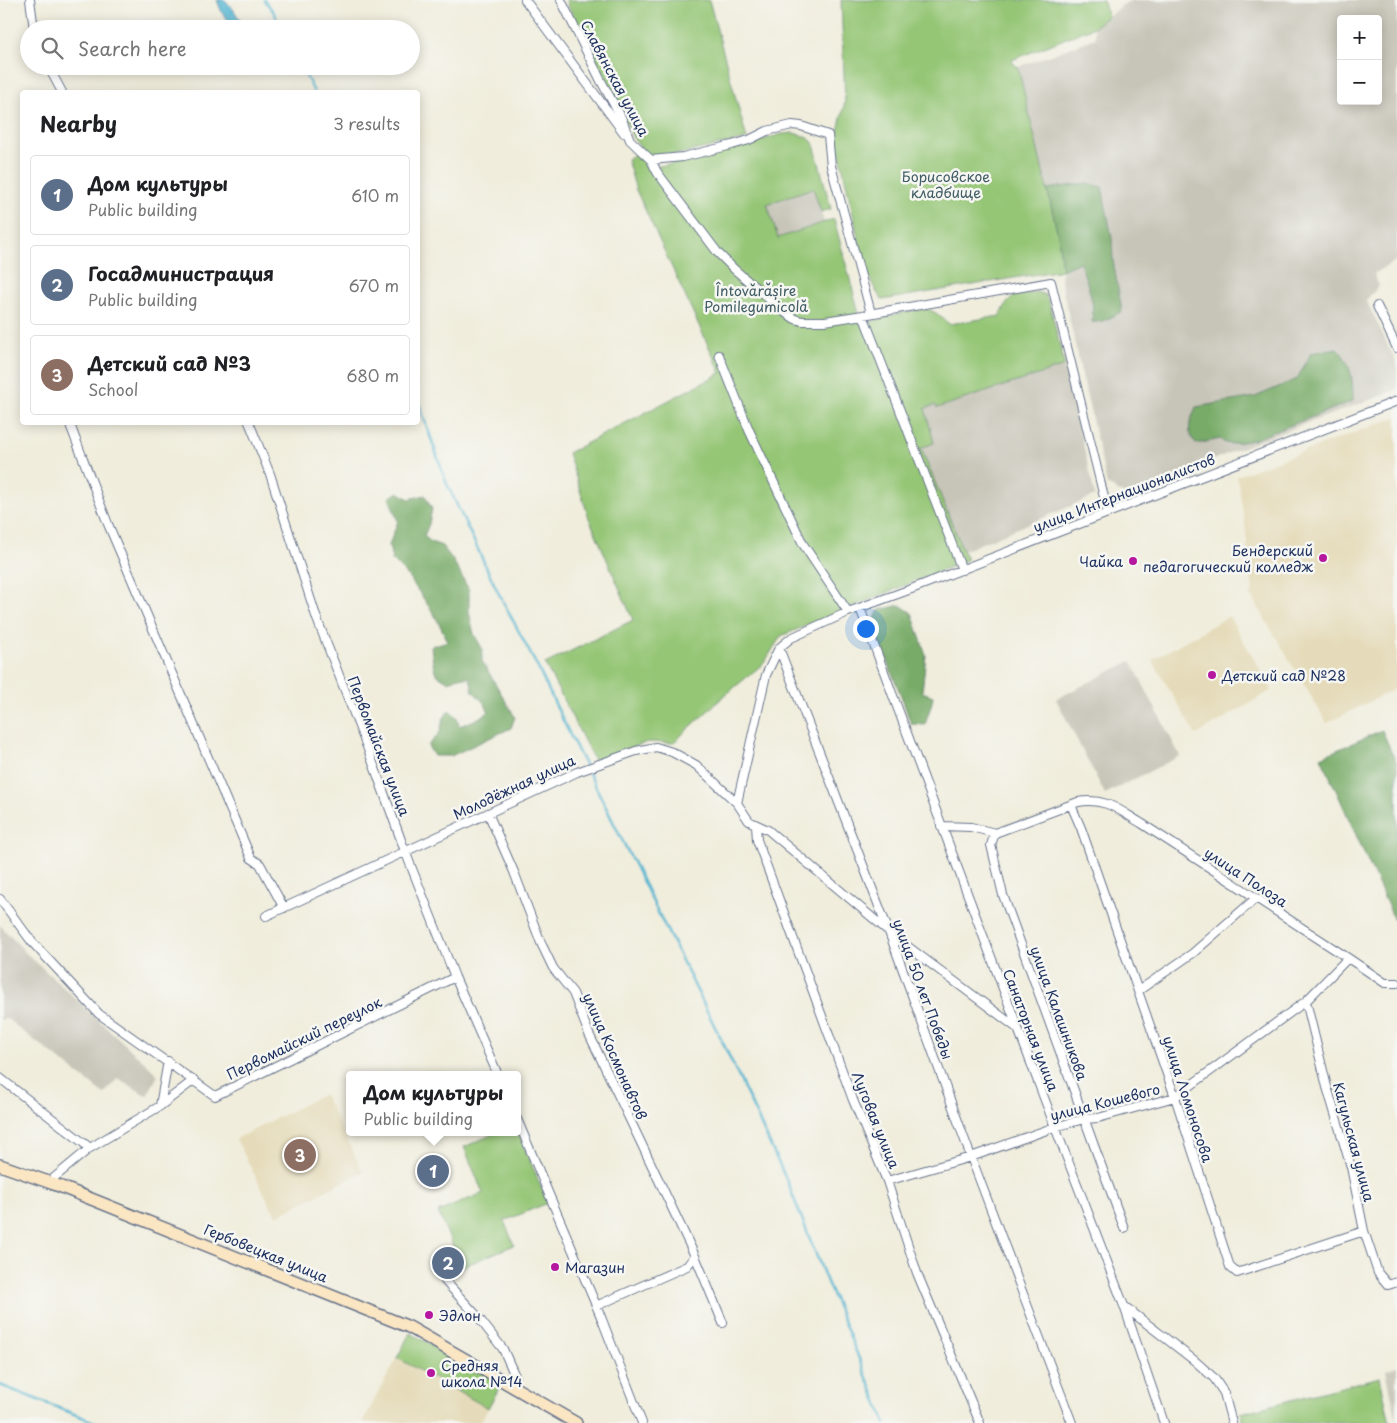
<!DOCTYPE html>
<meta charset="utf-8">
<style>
body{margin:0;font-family:"Playpen Sans",sans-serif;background:#f2f2f2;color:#202124}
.controls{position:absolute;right:15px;top:15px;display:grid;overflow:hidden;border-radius:5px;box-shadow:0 2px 12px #0003}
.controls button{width:45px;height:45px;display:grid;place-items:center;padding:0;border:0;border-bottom:1px solid #e0e0e0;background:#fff;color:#202124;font:25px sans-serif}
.you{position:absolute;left:865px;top:628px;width:18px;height:18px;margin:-12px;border:4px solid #fff;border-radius:50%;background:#1a73e8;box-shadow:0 0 0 8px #1a73e833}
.badge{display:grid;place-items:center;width:32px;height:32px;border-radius:50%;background:#0b8043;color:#fff;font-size:16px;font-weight:700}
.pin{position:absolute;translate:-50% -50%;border:2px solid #fff;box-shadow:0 1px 5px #0006}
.popup{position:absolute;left:346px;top:1071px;width:175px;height:65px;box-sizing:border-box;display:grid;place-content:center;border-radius:5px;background:#fff;filter:drop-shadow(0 1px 4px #0005);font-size:16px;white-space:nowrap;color:#757577}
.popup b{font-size:19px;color:#202124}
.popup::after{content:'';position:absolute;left:50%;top:100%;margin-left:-10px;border:10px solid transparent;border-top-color:#fff}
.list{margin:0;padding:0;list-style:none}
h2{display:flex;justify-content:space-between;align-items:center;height:65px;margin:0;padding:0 20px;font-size:21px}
h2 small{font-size:16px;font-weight:400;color:#757577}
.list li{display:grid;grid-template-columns:32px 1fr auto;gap:15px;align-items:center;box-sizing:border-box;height:80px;margin:0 10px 10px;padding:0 10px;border:1px solid #e0e0e0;border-radius:5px}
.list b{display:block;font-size:19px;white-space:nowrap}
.list p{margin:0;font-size:16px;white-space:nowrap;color:#757577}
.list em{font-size:16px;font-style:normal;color:#757577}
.icon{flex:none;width:28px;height:28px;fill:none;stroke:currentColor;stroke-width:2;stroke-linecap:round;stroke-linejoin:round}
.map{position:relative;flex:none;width:1397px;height:1423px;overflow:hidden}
.search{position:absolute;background:#fff;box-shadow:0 2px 12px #0003;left:20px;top:20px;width:400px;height:55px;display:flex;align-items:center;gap:12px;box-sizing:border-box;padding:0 18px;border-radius:28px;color:#757577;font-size:19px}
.panel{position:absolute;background:#fff;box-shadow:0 2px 12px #0003;left:20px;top:90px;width:400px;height:335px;border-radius:5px}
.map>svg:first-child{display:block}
</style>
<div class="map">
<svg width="1397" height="1423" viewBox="0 0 1397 1423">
<rect width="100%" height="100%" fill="#f6f6f2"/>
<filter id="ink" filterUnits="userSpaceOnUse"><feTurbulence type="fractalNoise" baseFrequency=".02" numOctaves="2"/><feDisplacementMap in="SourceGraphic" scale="10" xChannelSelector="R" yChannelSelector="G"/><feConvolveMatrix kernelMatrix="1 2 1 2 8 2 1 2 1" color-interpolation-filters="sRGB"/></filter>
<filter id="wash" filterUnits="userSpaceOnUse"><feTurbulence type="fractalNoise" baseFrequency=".0096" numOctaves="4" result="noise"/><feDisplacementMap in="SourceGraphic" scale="20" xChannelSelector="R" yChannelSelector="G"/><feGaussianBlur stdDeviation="1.12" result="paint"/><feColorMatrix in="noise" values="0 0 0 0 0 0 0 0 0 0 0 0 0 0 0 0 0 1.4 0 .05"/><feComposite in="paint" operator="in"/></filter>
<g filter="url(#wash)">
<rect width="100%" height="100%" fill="#f0eddc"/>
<path fill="#e5dbba" d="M1397,417v271l-70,35 -77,-129 3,-2 -8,-68 -8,-48z
M1229,616l43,74 -76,45 -44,-75z
M324,1094l39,78 -87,44 -40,-77z
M408,1338l91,50 -19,35h-118z"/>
<path fill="#c7c5b8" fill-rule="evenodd" d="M1132,0h265v260l-23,14 5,12 -13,14 31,64v26l-149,55 -121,51 -20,-11 -46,-203 1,-12 -4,-35 -40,-168 78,-29 -2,-11 30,-23zM1341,19h37v82h-37z
M813,188l11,34 -47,16 -11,-34z
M1065,366l30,130 -132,55 -42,-104 13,-4 -9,-35 12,-3 1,2z
M1131,661l49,95 -75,38 -49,-95z
M0,925l25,27 133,123 -11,21 -29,-18 -14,16 -97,-75 -7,1z
M1397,1366v55l-11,-51z"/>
<path fill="#95c676" stroke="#587a6a" d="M566,0h143l38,139 -87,19 -17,-7 -10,-13 -19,-45 -46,-87z
M841,0h262l5,16 -14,11 -82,33 2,4 4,3 40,168 4,35 -180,30 -6,-9 -11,-22 -28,-127v-7l8,-33z
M793,133l15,4 6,7 17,65 -10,3 -8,-24 -46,16 11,34 56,-19 28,106c13,-5 56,-19 68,-15 8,3 13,9 19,14l51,-8 7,-13 7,-7 23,-4 8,3 4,7 16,64 -128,42 -1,-3 -11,3 9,35 -13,5 46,112 -186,76 -17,27 -40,33 -51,47 -25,-1 -54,18 -49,-96 88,-44 -44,-102 -21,-65 153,-80 -85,-183 -9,-31 11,-6 7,10 15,3 42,-8 80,-24z
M517,1130l31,73 -44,18 10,24 -52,22 -24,-55 45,-19 -19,-46 34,-15h19z
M410,1333l92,50 -14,25 -91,-50z
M1380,1377l10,46h-146l-3,-10z"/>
<path fill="#78ab67" stroke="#4a6d62" d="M1087,183l15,4 10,51 1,22 9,51c-10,6 -19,12 -30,11 4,-21 -6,-40 -12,-60l-18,8 -4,-35 -11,-46z
M1337,348c15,17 16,31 16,53l-100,39 -22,4 -6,-1 -5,-4 -24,5c-11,-14 -6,-22 0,-37l59,-10 42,-18 14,-26z
M398,492l11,7 16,-4 7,14 -3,15 -5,12 7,6 11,4 11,14 16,30v22l5,22 8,14v13l33,56 -4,11 -60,28h-17l-6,-10 12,-14 3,-13 6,-9 8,7 2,9 16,-6 14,-8 -5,-9 -11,-12 -3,-13 -12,-1 -9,5 -13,-8 -3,-10 -2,-18 17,-5 -14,-27 -26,-38 -16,-16 -3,-15 9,-24 -9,-23z
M900,605l12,8 14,42 -4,37 11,4c-1,11 -6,19 -8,29l-14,-1 -11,-31 -23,-57 -3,-16 5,-10z
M1382,730l15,34v162l-76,-169z"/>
<path fill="#52b5d1" stroke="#367298" d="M217,0h8l8,9 13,20h-10l-14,-16z"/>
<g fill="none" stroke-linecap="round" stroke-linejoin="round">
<path stroke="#52b5d1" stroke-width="2.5" d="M264,0l9,11 9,18
M301,66l13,26
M418,401l29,83 50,106 40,76 36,75 150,302 64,138 40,101 59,141
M0,1385l97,38"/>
</g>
</g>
<g filter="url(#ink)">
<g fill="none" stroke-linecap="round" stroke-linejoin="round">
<g stroke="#66728a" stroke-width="10">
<path id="street" d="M30,0l4,29
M525,0l99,133
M561,0l40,81 20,36 9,23 21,20 32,-3 49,-12 17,-5 18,-9 25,-6 9,1 27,9 3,31 40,147
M48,66l14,26
M651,160l6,12 61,81 16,16 50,43 11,7 7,2h23l38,-6 188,-33 57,231
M1377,306l20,42
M863,315l99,255
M719,355l30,75 54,114 45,68
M69,422l39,102 143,334 9,6 24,44
M249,422l21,52 47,145 52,133 36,99 50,126 43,98
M860,608l195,519 69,179 40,117
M737,803l29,-128 13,-27
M1071,805l10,23 94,269 55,170 7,6 127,-42
M488,813l26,59 27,71 12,25 20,25 16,41 106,222 -8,10 -91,40
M756,825l1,15 96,260 34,81 30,92 63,150
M941,826l30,1 24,6 83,-31c27,-5 41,8 63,21l207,135 37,25h12
M995,833l-4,12 12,50 121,333
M0,899l32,43 67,72 116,82 240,-119
M266,916l311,-144 59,-21 20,-4 16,5 24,13 41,38 12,18 19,9 131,110 118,88
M1138,991l55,-38 63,-55
M1306,1001l21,86 24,80 13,64 14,42 10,12 9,-3
M0,1078l90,70 70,-42 34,-26
M160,1106l8,-45
M517,1119l84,198 41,106
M887,1181l84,-24 84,-30 29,-8 14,-1 77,-21 131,-96 42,-43
M49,1182l41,-34
M695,1256l28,67
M445,1281l33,36 25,32 12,27 -3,9
M1124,1306l71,55 19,17 10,15 8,30
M1072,1423l-101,-266 -82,-225 -110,-284 12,-10 57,-26 66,-24 483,-187"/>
</g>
<g stroke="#66728a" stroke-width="14">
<path id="secondary" d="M0,1165l54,19 355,143 167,96"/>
</g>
<use href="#street" stroke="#fff" stroke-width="8"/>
<use href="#secondary" stroke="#fbe6c3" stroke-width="11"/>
</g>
</g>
<g fill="#b5179e" stroke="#f6f6f2" stroke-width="2">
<circle cx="1323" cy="558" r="5"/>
<circle cx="1133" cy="561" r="5"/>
<circle cx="1212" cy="675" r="5"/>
<circle cx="555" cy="1267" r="5"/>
<circle cx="429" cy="1315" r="5"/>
<circle cx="431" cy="1373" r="5"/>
</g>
<g text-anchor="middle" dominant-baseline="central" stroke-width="5" stroke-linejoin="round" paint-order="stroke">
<g font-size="14" fill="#1b2f5e" stroke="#f6f6f2">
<text transform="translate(615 78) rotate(62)">Славянская улица</text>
<text transform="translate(1124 493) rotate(-21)">улица Интернационалистов</text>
<text transform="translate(379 746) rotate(69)">Первомайская улица</text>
<text transform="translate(514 787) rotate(-25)">Молодёжная улица</text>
<text transform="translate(1246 877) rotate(33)">улица Полоза</text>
<text transform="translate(923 989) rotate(70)">улица 50 лет Победы</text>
<text transform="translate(1059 1013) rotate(70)">улица Калашникова</text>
<text transform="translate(1031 1030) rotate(69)">Санаторная улица</text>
<text transform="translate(304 1038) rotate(-26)">Первомайский переулок</text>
<text transform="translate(615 1056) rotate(66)">улица Космонавтов</text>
<text transform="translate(1188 1099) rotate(72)">улица Ломоносова</text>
<text transform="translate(1105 1102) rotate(-14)">улица Кошевого</text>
<text transform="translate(876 1120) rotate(68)">Луговая улица</text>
<text transform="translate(1354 1142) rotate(75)">Кагульская улица</text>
<text transform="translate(266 1253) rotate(22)">Гербовецкая улица</text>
</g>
<g font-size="14" fill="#405c65" stroke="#f6f6f2">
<text x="946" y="176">Борисовское<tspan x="946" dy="16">кладбище</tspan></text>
<text x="756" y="290">Întovărășire<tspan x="756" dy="16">Pomilegumicolă</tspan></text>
</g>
<g font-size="14" fill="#1b2f5e" stroke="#f6f6f2" text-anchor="start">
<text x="1313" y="550" text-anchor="end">Бендерский<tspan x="1313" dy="16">педагогический колледж</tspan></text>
<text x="1123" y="561" text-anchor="end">Чайка</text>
<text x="1222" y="675">Детский сад №28</text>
<text x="565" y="1267">Магазин</text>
<text x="439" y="1315">Эдлон</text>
<text x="441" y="1365">Средняя<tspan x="441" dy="16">школа №14</tspan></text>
</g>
</g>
</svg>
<div class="controls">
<button>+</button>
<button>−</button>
</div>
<div class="you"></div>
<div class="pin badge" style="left:433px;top:1171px;background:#5c6f8a">1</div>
<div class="popup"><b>Дом культуры</b>Public building</div>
<div class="pin badge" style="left:448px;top:1263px;background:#5c6f8a">2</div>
<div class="pin badge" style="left:300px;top:1155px;background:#8d6e63">3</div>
<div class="search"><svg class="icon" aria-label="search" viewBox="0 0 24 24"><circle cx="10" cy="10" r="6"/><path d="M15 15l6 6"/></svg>Search here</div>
<section class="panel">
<h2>Nearby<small>3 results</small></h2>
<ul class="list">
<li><span class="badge" style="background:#5c6f8a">1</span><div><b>Дом культуры</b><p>Public building</p></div><em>610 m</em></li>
<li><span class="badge" style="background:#5c6f8a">2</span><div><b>Госадминистрация</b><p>Public building</p></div><em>670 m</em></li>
<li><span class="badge" style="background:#8d6e63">3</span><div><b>Детский сад №3</b><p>School</p></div><em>680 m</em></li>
</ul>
</section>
</div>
